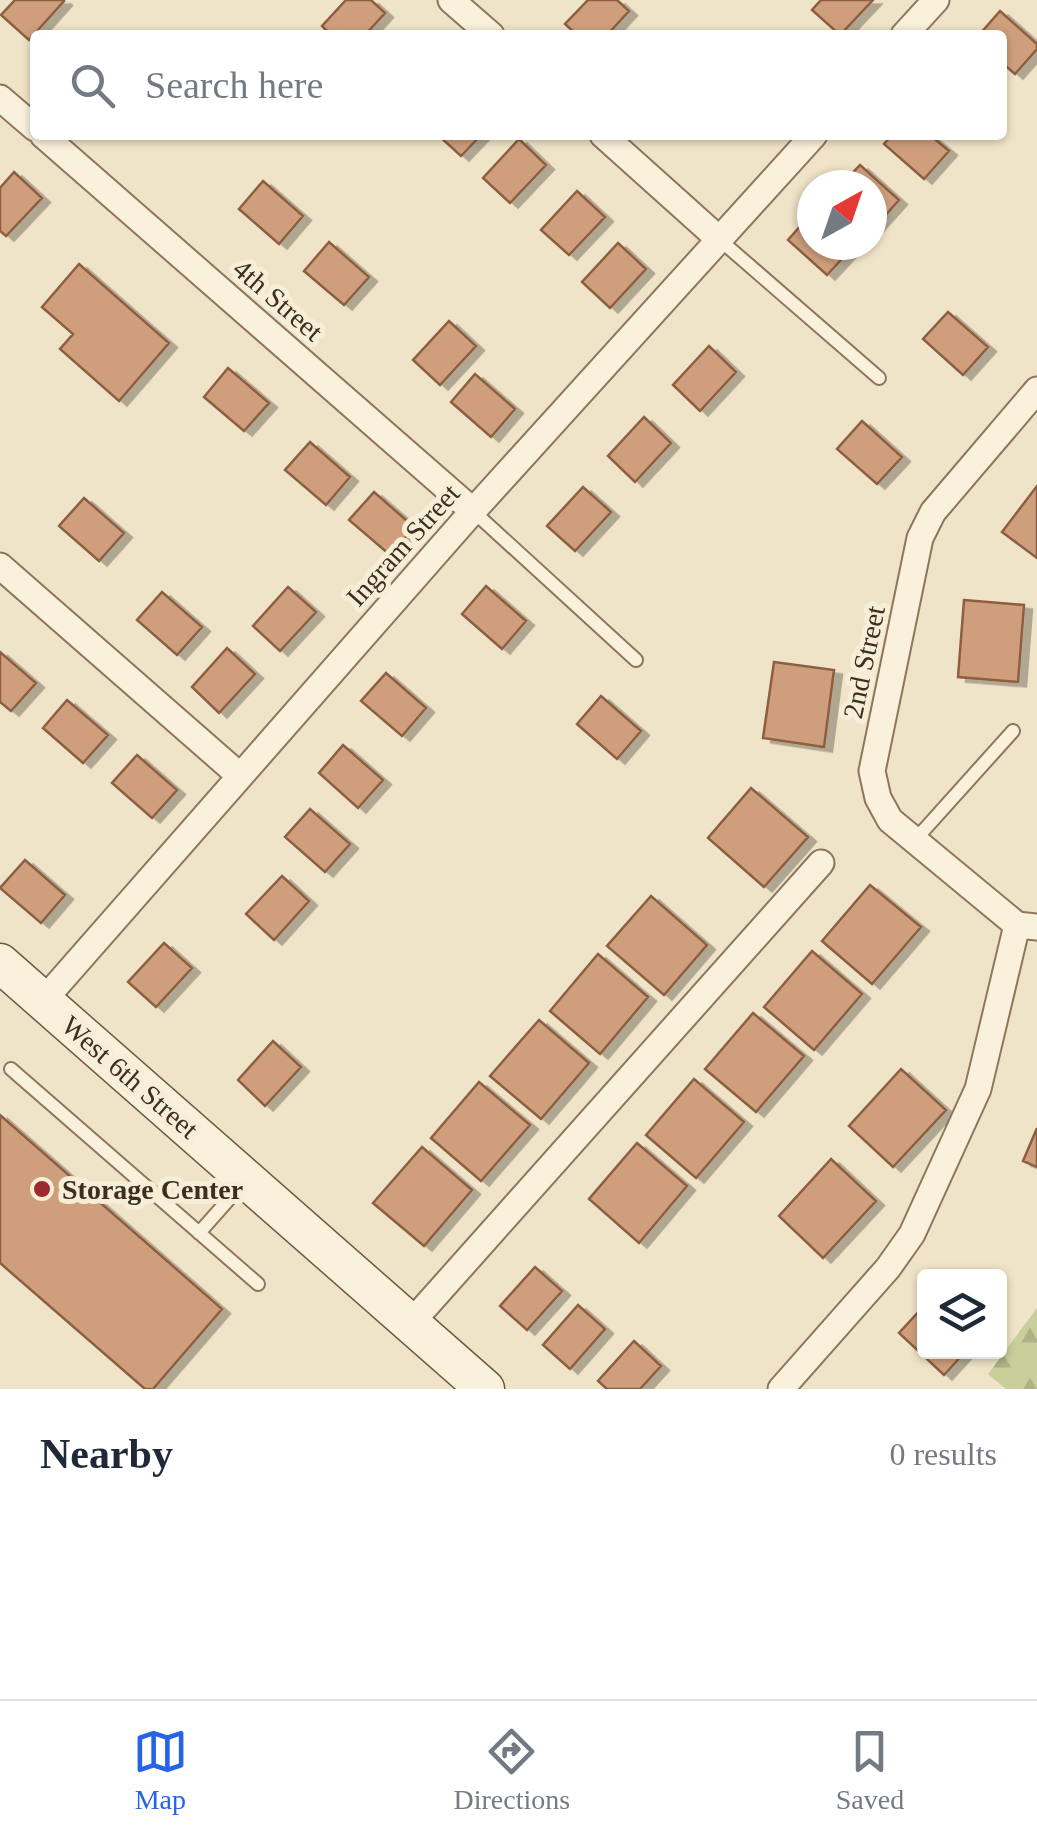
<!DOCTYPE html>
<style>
body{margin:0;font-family:Georgia,serif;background:#f2f2f3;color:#1f2937}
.controls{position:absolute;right:30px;bottom:30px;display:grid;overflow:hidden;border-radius:10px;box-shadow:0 2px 8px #0004}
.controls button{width:90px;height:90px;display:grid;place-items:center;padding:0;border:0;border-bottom:2px solid #e0e1e3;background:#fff;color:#1f2937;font:50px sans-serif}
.compass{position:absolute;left:797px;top:170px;width:90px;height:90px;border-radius:50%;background:#fff;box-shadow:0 2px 8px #0004;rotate:40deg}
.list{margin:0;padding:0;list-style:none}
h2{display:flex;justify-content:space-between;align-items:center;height:130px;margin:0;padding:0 40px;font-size:42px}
h2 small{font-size:32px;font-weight:400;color:#747a83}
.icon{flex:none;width:55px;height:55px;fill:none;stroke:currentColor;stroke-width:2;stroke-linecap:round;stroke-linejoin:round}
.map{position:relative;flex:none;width:1037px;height:1389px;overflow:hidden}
.search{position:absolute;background:#fff;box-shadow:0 2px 8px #0004;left:30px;right:30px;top:30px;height:110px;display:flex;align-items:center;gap:25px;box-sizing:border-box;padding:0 35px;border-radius:10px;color:#747a83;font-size:38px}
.sheet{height:310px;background:#fff}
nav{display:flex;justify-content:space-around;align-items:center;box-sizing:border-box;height:140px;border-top:2px solid #e0e1e3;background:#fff;font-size:28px;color:#747a83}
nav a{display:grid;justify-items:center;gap:5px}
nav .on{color:#2563eb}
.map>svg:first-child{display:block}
</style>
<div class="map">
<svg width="1037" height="1389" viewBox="0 0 1037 1389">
<defs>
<pattern id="forest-firs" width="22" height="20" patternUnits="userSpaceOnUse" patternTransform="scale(2.5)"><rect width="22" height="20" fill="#c9cf9b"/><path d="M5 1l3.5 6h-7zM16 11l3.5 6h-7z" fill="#aeb285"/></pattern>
<filter id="shadow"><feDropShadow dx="8" dy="4.5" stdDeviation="0" flood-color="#0004"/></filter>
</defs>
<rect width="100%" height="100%" fill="#f0e4c8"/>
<path fill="url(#forest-firs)" d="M1037,1308v81h-31l-18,-15z"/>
<path fill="#cf9f7d" stroke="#8d5f41" stroke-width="2.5" filter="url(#shadow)" d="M15,0h48l1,1 -35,39 -28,-25z
M346,0h25l14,13 -20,22h-34l-9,-9z
M588,0h29l12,11 -22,24h-30l-12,-11z
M821,0h52l-33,35 -28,-25z
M1000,11l37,33v5l-22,25 -13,-11v-28h-23z
M438,135h43l-20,21z
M892,135h38l19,16 -25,28 -40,-35z
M519,139l27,26 -36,38 -27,-25z
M860,165l39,35 -25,28 -2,-43h-31z
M14,172l28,26 -36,38 -6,-5v-43z
M263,181l40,35 -24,28 -40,-35z
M577,191l28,26 -36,38 -28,-25z
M812,213v32l41,2 -26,28 -39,-35z
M329,242l40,35 -25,28 -40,-34z
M618,243l28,26 -36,39 -28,-26z
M79,264l90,79 -50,58 -59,-52 13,-15 -31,-27z
M948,312l40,35 -25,28 -40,-36z
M449,321l27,25 -36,39 -27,-25z
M709,346l27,26 -36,39 -27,-26z
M228,368l41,35 -25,28 -40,-34z
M475,374l40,35 -24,28 -40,-35z
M644,417l27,26 -36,39 -27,-26z
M862,421l40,36 -25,27 -40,-35z
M310,442l40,35 -24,28 -41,-35z
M1037,486v72l-35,-26z
M583,487l28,25 -36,39 -28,-25z
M374,492l40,35 -24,28 -41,-35z
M84,498l40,35 -25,28 -40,-35z
M486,586l40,35 -24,28 -40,-35z
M288,587l28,25 -36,39 -27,-25z
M162,592l40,35 -25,28 -40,-35z
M964,600l60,5 -6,77 -60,-5z
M227,648l28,26 -36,39 -27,-26z
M0,652l36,31 -25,28 -11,-9z
M774,662l60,8 -10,77 -61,-9z
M386,673l40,35 -24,28 -41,-35z
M601,696l40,35 -24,28 -40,-35z
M67,700l41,35 -25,28 -40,-35z
M343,745l40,35 -25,28 -39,-35z
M137,755l40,35 -25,28 -40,-35z
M751,788l57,49 -44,50 -56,-49z
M310,809l40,35 -25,28 -40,-35z
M25,860l40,35 -24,28 -41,-35z
M282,876l27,25 -35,39 -28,-26z
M870,885l51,42 -49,57 -50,-43z
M651,896l56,49 -43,50 -57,-49z
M164,943l28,25 -36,39 -28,-25z
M812,951l50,43 -48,56 -50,-43z
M598,954l50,43 -48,57 -50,-43z
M753,1013l51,43 -48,56 -51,-43z
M539,1020l50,43 -48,56 -51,-43z
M273,1041l28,26 -36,39 -27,-26z
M901,1069l45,41 -53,57 -44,-41z
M694,1079l50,43 -48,56 -50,-43z
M479,1082l51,43 -49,56 -50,-43z
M0,1115l222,194 -69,80h-8l-145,-126z
M1037,1128v39l-14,-6z
M637,1143l50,43 -48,57 -50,-44z
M422,1147l50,43 -48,56 -51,-43z
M831,1159l45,42 -53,57 -44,-42z
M535,1267l27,24 -35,39 -27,-24z
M578,1305l27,24 -35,40 -27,-24z
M924,1306v46h41l-21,23 -45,-42z
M634,1341l27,25 -21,23h-33l-9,-8z"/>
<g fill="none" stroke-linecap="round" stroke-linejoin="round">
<g stroke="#8d765c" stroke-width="16">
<path id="lane" d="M720,240l159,138
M473,511l163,149
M915,840l98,-109
M11,1069l247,215
M199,1233l46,-52"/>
</g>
<g stroke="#8d765c" stroke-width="29">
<path id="street" d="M451,0l40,35
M904,35l32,-35
M0,98l35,30
M43,135l430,376
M603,135l117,105
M1037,390l-104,122 -13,26 -48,233 6,27 12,22 127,105 20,2
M0,566l239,209
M43,1001l430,-490 341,-376
M410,1324l411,-461
M781,1389l107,-121 24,-34 66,-145 39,-164"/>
</g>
<g stroke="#6f573f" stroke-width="41">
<path id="secondary" d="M0,963l485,426"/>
</g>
<use href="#lane" stroke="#faf1dc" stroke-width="12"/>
<use href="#street" stroke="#faf1dc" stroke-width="25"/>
<use href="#secondary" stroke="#faf1dc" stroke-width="38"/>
</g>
<circle fill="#9e2a2b" stroke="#f7eed8" stroke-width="4" cx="42" cy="1189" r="10"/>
<g text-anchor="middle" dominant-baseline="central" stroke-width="10" stroke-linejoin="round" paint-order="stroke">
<g font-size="28" fill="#3d2e20" stroke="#f7eed8">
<text transform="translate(278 300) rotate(41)">4th Street</text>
<text transform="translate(403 545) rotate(-48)">Ingram Street</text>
<text transform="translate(864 662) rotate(-78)">2nd Street</text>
<text transform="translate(130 1077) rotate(41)">West 6th Street</text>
</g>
<g font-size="28" font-weight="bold" fill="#3d2e20" stroke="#f7eed8" text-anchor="start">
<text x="62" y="1189">Storage Center</text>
</g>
</g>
</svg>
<div class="controls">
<button><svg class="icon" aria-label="layers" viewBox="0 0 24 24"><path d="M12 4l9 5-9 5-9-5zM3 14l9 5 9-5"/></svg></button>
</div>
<svg class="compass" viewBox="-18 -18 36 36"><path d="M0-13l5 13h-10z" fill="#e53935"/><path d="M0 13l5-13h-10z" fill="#747a83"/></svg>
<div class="search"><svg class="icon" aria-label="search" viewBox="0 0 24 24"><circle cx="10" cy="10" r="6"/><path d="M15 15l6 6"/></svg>Search here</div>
</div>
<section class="sheet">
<h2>Nearby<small>0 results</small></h2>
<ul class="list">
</ul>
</section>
<nav>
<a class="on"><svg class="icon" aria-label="map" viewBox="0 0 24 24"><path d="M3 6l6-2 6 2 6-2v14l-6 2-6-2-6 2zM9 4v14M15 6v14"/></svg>Map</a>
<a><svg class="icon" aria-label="directions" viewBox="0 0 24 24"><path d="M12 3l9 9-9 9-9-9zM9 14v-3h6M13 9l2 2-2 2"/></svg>Directions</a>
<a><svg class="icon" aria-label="saved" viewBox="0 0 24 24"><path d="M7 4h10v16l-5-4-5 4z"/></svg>Saved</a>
</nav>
